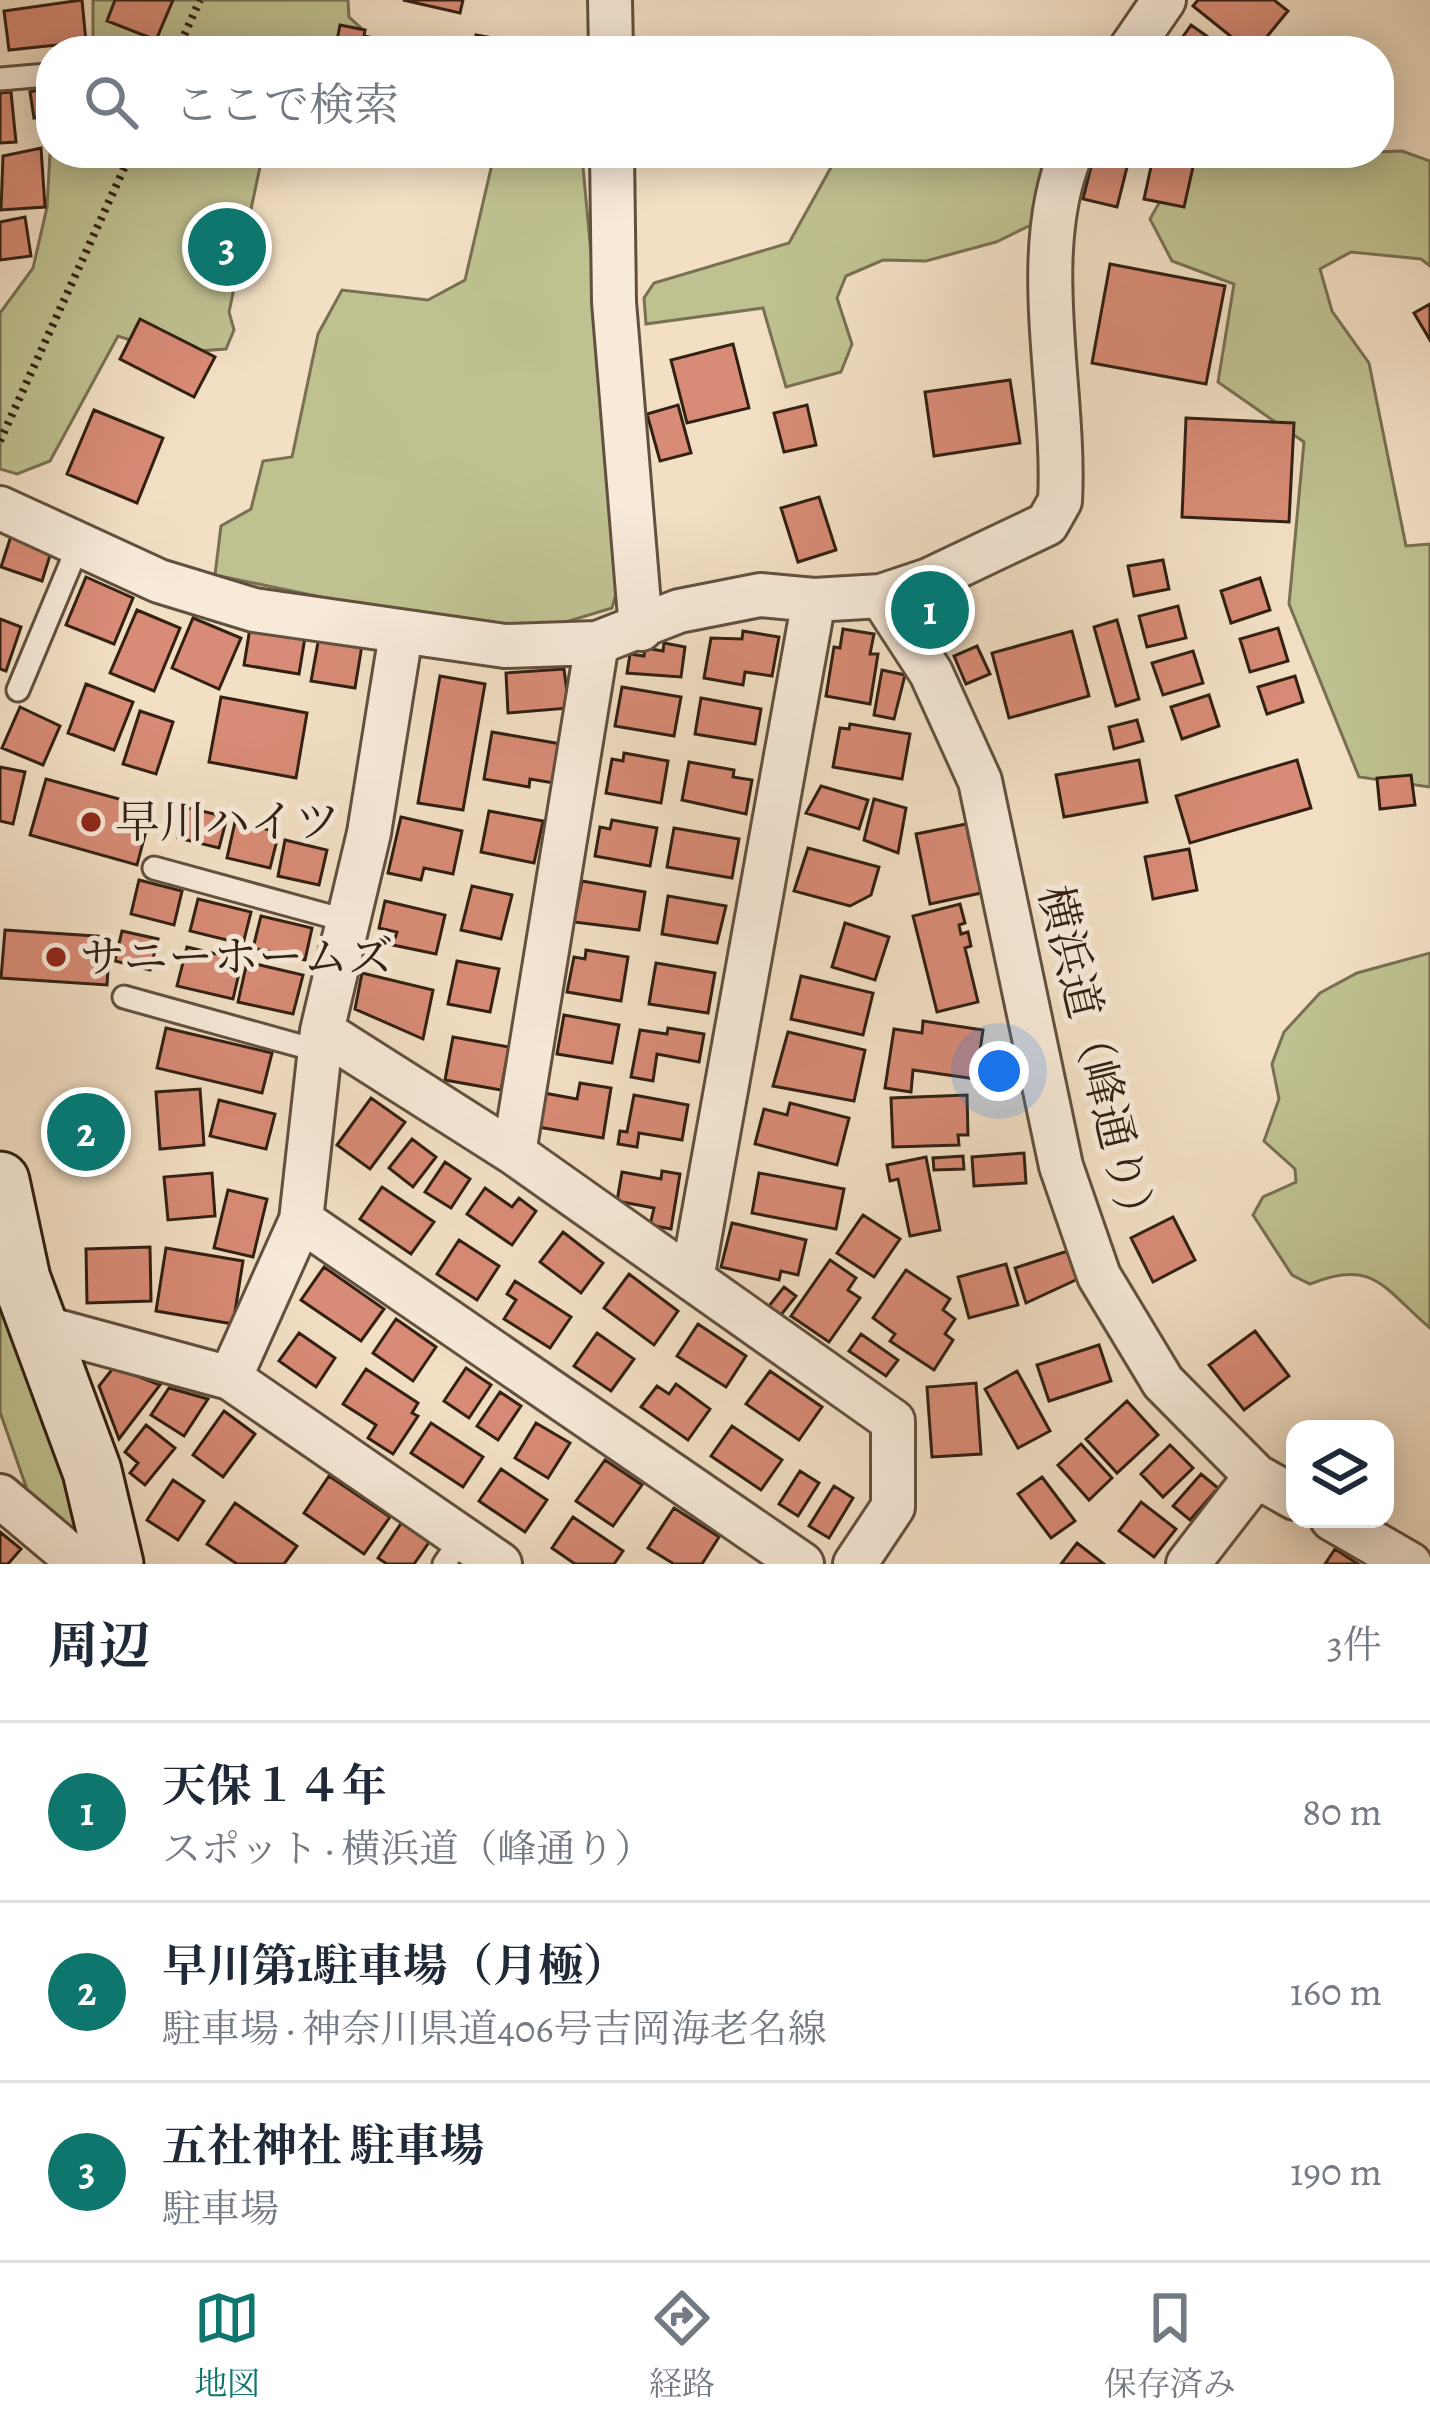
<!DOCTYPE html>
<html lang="ja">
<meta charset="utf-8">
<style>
body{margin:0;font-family:Alegreya,"Noto Serif JP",serif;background:#f2f2f3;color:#1f2937}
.controls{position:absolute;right:36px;bottom:36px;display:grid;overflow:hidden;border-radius:24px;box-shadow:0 6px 30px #0003}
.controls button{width:108px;height:108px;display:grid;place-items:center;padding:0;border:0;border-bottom:3px solid #e0e1e3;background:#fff;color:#1f2937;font:60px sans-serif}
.you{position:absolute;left:999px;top:1071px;width:42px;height:42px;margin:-30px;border:9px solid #fff;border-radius:50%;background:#1a73e8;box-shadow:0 0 0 18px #1a73e833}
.badge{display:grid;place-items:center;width:78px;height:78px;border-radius:50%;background:#0f766e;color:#fff;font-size:39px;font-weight:700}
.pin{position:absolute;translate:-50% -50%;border:6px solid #fff;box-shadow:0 3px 12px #0006}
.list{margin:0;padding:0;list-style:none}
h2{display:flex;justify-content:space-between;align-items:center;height:156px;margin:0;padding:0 48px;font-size:51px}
h2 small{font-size:39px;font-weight:400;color:#747a83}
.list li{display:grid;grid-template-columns:78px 1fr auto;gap:36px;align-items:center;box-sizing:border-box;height:180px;padding:0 48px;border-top:3px solid #e0e1e3}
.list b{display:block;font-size:45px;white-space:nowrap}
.list p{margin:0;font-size:39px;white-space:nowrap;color:#747a83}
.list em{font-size:39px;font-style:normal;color:#747a83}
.icon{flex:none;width:66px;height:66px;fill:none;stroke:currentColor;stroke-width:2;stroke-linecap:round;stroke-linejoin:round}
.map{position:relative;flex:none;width:1430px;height:1564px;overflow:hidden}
.search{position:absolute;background:#fff;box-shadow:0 6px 30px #0003;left:36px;right:36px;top:36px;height:132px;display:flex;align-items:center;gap:30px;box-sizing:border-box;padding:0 42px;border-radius:48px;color:#747a83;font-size:45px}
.sheet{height:696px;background:#fff}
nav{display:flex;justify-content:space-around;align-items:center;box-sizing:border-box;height:168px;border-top:3px solid #e0e1e3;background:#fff;font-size:33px;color:#747a83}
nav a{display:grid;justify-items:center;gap:6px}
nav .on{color:#0f766e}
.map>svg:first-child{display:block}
</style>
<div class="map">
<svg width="1430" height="1564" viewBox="0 0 1430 1564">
<rect width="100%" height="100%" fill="#f2dfc4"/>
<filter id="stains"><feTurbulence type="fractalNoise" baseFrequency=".00167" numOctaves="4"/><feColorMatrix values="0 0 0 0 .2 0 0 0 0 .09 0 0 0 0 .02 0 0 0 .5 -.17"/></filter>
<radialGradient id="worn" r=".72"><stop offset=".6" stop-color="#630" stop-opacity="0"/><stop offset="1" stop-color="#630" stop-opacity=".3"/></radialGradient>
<path fill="#bfc191" stroke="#787052" stroke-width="3" d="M93,0h255l1,17 12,11 -1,23h-267z
M1402,151l28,10v105l-9,-7 -70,-7 -31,17 12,42 37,52 37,183 24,-2v243l-71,-10 -70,-173 15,-162 -86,-60 16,-98 -62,-23 -22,-42 34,-60z
M263,153l-34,159 5,18 -8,19 -56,4 -52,-17 -68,125 -33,13 -17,-5v-156l33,-45 14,-61 3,-53z
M515,153h56l12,14 38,410 -9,31 -66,20 -139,-13 -192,-40 6,-49 30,-17 12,-48 29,-4 26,-123 24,-44 86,10 37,-20 27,-116z
M839,153h207l-15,72 -35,17 -70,19 -43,-1 -37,16 -9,22 15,46 -11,28 -55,15 -23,-79 -117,16 -2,-26 10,-15 135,-40z
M1430,953v375c-47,-40 -56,-70 -120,-44l-18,-9 -39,-60 10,-18 33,-15 -1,-13 -31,-28 15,-42 -7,-35 12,-32 36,-39 37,-20z
M0,1302l84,221 -12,8 -42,-33 -30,-86z"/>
<path fill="#d88b76" stroke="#322012" stroke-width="3" d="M82,0l4,42 -77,8 -5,-39z
M115,0h58l-17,40 -49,-19z
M403,0h60l-3,13z
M1198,0h76l14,11 -33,40h-6l-56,-45z
M340,25l25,5 -1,6 73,15h-102z
M1191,25l37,26h-55z
M476,35l46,8 -2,8h-47z
M51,87v29l-17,2 -4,-26z
M11,92l5,50 -16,1v-50z
M41,148l4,59 -44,3 2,-54z
M1154,153l41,5 -11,49 -40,-8z
M1094,155l34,8 -11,44 -34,-8z
M25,217l6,39 -31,4v-38z
M1110,264l115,22 -19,98 -114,-21z
M1430,304v36l-16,-27z
M140,319l75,38 -21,40 -74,-38z
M733,344l16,64 -62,15 -16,-63z
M1010,380l10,63 -86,13 -9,-64z
M678,405l13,48 -31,8 -13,-47z
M807,405l9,40 -32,7 -10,-39z
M94,410l69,28 -26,65 -70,-29z
M1186,418l108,5 -5,99 -107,-5z
M819,497l17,53 -38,12 -17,-54z
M11,536l41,13 -10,32 -41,-14z
M1163,560l6,29 -35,7 -6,-30z
M86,577l47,21 -19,46 -48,-19z
M1260,578l10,32 -39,13 -10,-32z
M1178,606l8,32 -39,9 -8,-31z
M137,610l43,18 -26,63 -44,-18z
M193,618l48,20 -22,51 -47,-21z
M0,619l21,8 -15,44 -6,-2z
M1117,620l22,79 -23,7 -22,-79z
M251,622l55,9 -7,43 -55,-9z
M1278,628l10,33 -38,11 -10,-33z
M843,629l31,5 -4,20h8l-8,50 -44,-8 8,-49 6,1z
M743,631l36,6 -7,39 -27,-4 -2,13 -39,-7 7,-40 31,1z
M1072,631l17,65 -80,22 -17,-65z
M319,637l43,8 -7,43 -44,-7z
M664,643l21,4 -4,30 -54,-4 3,-19 14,2 1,-8 18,3z
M977,646l13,28 -24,10 -12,-28z
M1193,651l10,32 -40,12 -11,-32z
M564,669l5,39 -61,5 -2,-40z
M882,670l23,5 -11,44 -20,-4z
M440,676l45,8 -22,126 -45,-7z
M1295,676l8,26 -36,12 -9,-27z
M86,684l47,18 -19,48 -46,-17z
M622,687l59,10 -7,39 -59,-10z
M1209,695l10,31 -37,13 -11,-32z
M221,697l86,16 -11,65 -87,-16z
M701,698l60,11 -6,35 -60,-10z
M20,707l40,19 -17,39 -41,-17z
M140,711l33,11 -17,52 -33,-10z
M1137,720l6,21 -29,8 -5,-22z
M850,724l60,10 -8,45 -69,-12 7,-39 9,1z
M492,732l69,12 -7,39 -24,-4 -1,8 -45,-8z
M624,753l44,8 -7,42 -55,-10 6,-34 11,2z
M1139,760l8,42 -83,15 -8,-42z
M1297,760l14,48 -121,35 -14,-47z
M689,762l45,8 -1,7 19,3 -6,34 -64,-14z
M0,767l25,5 -12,52 -13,-3z
M1411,775l4,30 -35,4 -3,-31z
M46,779l106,29 -15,57 -107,-30z
M821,786l47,14 -9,29 -53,-16z
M874,799l32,9 -8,45 -34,-13z
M185,807l42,10 -8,31 -41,-10z
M489,811l54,10 -9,42 -53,-11z
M401,817l61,14 -9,43 -29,-6 -3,12 -33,-7z
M612,820l45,8 -7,38 -55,-10 5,-29 10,2z
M235,822l44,10 -9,36 -43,-10z
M966,824l15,69 -51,11 -14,-70z
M674,828l65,11 -7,39 -65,-11z
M285,840l42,10 -8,35 -41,-9z
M808,848l71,19 -8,28 -21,11 -56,-15z
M1189,849l8,41 -44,9 -8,-42z
M139,880l43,11 -8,34 -43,-11z
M582,881l63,11 -6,38 -65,-8z
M472,886l40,9 -11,44 -40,-9z
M668,896l58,10 -9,37 -55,-9z
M198,899l53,13 -8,32 -53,-13z
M385,901l60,14 -9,39 -43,-9 4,-13 -18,-4z
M960,904l5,19 -6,2 2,9 7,-2 3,14 -6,2 13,54 -41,10 -24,-96z
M261,916l51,12 -7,32 -52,-12z
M845,923l44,14 -14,43 -43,-13z
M5,930l105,7 -3,48 -106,-7z
M122,931l36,8 -8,31 -35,-9z
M187,947l55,13 -9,39 -56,-13z
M586,950l42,7 -7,44 -54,-9 7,-35 11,2z
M457,961l42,8 -9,43 -42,-8z
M247,962l56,13 -10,39 -55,-12z
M656,963l59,10 -7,40 -59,-9z
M362,973l71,17 -10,49 -68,-30z
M801,976l72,17 -10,42 -72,-16z
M564,1015l55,10 -7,38 -55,-9z
M923,1021l60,9 -7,49 -63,-9 -2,22 -26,-4 9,-59 28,4z
M166,1028l106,25 -10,40 -105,-25z
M668,1028l36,6 -5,28 -42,-8 -4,27 -22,-4 9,-47 27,4z
M788,1032l77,18 -11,51 -81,-15z
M453,1037l56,10 -8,43 -56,-10z
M580,1083l31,5 -8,50 -65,-11 6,-34 33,6z
M200,1089l4,56 -44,4 -4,-57z
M634,1095l54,10 -6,35 -43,-7 -2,14 -19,-3 2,-13 7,1z
M967,1095l1,40h-10l1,10 -66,2 -2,-49z
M371,1098l34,24 -35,47 -33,-24z
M219,1100l56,14 -9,35 -56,-13z
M790,1103l59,15 -12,47 -82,-21 9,-35 23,6z
M412,1139l24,18 -23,30 -24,-19z
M1024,1153l2,30 -52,3 -2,-29z
M963,1156l1,13 -30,1 -1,-12z
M926,1157l14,73 -30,6 -12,-57 -8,2 -3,-16z
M445,1162l25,17 -19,29 -26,-16z
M662,1171l18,3 -9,55 -21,-4 4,-17 -37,-7 5,-29 39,7z
M212,1173l3,43 -47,4 -4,-43z
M759,1173l85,16 -8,40 -84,-16z
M382,1187l52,35 -23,32 -51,-35z
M485,1188l27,19 7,-9 17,13 -24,34 -45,-31z
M228,1190l39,9 -14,58 -39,-9z
M863,1215l37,24 -26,38 -37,-24z
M1173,1217l22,43 -42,22 -22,-44z
M732,1223l74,17 -8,35 -17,-4 -2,9 -58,-13z
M563,1232l40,31 -22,30 -41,-31z
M459,1240l40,26 -22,34 -40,-26z
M150,1247l1,54 -64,2 -1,-54z
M166,1248l77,13 -10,63 -77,-13z
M1071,1250l9,28 -54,25 -11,-35z
M830,1260l26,18 -8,12 12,8 -31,44 -38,-26z
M1006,1264l12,41 -49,13 -11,-41z
M324,1267l60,42 -23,32 -60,-41z
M906,1270l44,29 -7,11 12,9 -10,15 8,6 -19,30 -44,-29 5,-7 -22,-16z
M629,1274l49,37 -24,34 -50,-37z
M515,1281l56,36 -21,31 -46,-29 12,-19 -9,-6z
M784,1287l12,9 -15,19 -12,-9z
M396,1319l40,28 -23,34 -40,-28z
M698,1324l48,32 -20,31 -49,-31z
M1255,1331l34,45 -45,34 -35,-45z
M299,1333l36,25 -19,29 -37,-26z
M597,1333l37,26 -23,32 -37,-25z
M861,1334l37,26 -12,16 -37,-25z
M1099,1345l12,36 -62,20 -12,-36z
M114,1367l46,18 -41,54 -20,-53z
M466,1368l25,17 -22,33 -25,-17z
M366,1369l52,34 -6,10 6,3 -25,38 -25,-16 8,-13 -33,-21z
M770,1371l52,36 -23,33 -53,-36z
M1017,1371l33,60 -32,17 -33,-59z
M976,1383l5,71 -49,3 -5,-70z
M676,1384l34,25 -22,31 -47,-33 16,-21 12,8z
M169,1388l39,11 -24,37 -33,-21z
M500,1392l21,14 -23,34 -21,-14z
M1127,1401l31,34 -41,38 -31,-34z
M224,1411l31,23 -32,43 -30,-22z
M431,1423l52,34 -20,30 -52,-34z
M536,1423l34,20 -22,35 -33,-20z
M146,1425l29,23 -30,37 -15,-12 8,-10 -13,-11z
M732,1426l50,34 -21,30 -50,-34z
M1081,1444l31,34 -23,22 -31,-35z
M1170,1445l23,23 -30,29 -22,-23z
M605,1460l37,25 -29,41 -37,-25z
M501,1469l46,31 -22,32 -46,-31z
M800,1471l19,12 -21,33 -19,-12z
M1201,1474l17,14 -28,32 -17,-14z
M329,1476l61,41 -26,37 -60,-41z
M1042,1477l33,44 -24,17 -33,-44z
M173,1480l31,21 -26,39 -31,-20z
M834,1486l19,12 -24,40 -20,-12z
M1141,1502l35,27 -22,28 -35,-26z
M235,1503l62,43 -13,18h-47l-30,-20z
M674,1508l45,29 -17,27h-28l-26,-16z
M573,1517l50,34 -9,13h-39l-23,-16z
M404,1519l28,19 -18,26h-27l-9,-6z
M0,1532l21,17 -13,15h-8z
M1077,1543l27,21h-43z
M1335,1549l23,15h-33z"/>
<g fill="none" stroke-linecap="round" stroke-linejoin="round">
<g stroke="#62503e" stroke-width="27">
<path id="service" d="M0,79l47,-4
M18,690l61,-146
M154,868l194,53
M124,997l195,54
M444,1564l18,-26"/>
</g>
<g stroke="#62503e" stroke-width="48">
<path id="minor" d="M610,0l1,51
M1129,51l35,-51
M612,153l2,149 27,327
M0,508l159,73 95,29 251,36 92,-3 82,-32 81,-16 54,5 67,-4 48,-16 118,-56 13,-23c6,-109 -32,-246 11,-348
M881,596l50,77 49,108 81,385 38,110 64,106 93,94 39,22
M322,1031l192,122 379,268v86l-38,57
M514,1153l83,-510
M301,1220l501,344
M692,1279l122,-679
M38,1326l192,52 270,186
M230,1378l71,-158 21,-189 47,-198 32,-199
M0,1496l81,68
M1332,1519l78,45
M1188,1564l68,-88"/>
</g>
<g stroke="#322012" stroke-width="63">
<path id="secondary" d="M0,1181l21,98 71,192 22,93"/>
</g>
<path stroke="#322012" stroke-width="8" stroke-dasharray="3 6" stroke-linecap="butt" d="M177,51l23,-51
M0,441l131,-288"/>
<use href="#service" stroke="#f7ead9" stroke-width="21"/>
<use href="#minor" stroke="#f7ead9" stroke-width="42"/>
<use href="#secondary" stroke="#f7ead9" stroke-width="57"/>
</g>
<g fill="#8f2418" stroke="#f7ead9" stroke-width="4.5">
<circle cx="91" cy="822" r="12"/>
<circle cx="56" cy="957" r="12"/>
</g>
<g text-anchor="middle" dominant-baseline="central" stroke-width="10" stroke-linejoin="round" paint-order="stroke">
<g font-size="45" fill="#322012" stroke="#f7ead9" text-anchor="start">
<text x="115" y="822">早川ハイツ</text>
<text x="80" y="957">サニーホームズ</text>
</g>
<g font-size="45" fill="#322012" stroke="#f7ead9">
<text transform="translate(1097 1061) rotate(76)">横浜道（峰通り）</text>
</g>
</g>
<rect width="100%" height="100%" filter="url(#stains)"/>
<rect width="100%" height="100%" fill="url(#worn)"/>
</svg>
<div class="controls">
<button><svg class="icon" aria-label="layers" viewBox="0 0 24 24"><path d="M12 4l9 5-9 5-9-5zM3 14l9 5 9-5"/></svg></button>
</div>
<div class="you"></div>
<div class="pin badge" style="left:930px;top:610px">1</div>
<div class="pin badge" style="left:86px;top:1132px">2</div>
<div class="pin badge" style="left:227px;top:247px">3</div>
<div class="search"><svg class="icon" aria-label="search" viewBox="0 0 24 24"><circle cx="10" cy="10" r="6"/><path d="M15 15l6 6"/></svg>ここで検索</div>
</div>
<section class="sheet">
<h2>周辺<small>3件</small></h2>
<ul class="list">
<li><span class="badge">1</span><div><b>天保１４年</b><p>スポット · 横浜道（峰通り）</p></div><em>80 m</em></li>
<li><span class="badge">2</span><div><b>早川第1駐車場（月極）</b><p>駐車場 · 神奈川県道406号吉岡海老名線</p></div><em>160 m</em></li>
<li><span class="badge">3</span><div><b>五社神社 駐車場</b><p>駐車場</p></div><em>190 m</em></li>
</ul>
</section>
<nav>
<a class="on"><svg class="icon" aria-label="map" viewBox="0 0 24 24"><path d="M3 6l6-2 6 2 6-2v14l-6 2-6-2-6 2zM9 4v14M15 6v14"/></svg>地図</a>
<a><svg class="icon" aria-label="directions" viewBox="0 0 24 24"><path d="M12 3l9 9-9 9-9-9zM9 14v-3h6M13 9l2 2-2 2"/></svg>経路</a>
<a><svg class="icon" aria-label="saved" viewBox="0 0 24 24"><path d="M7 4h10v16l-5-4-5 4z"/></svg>保存済み</a>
</nav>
